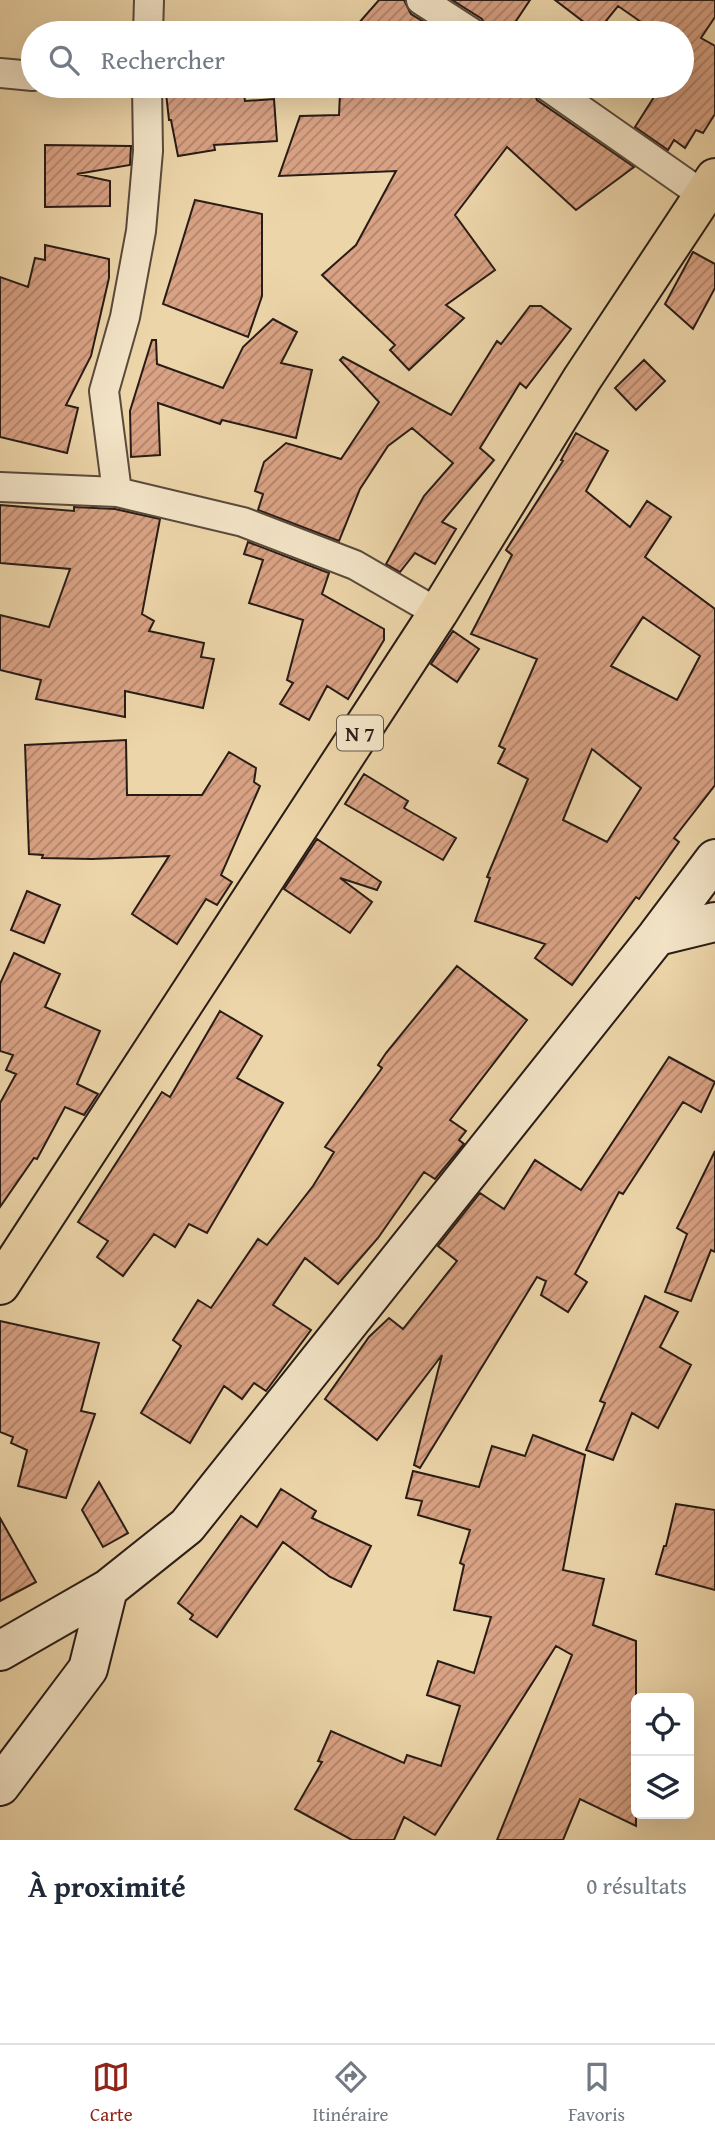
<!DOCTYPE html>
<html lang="fr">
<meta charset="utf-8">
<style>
body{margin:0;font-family:"Gentium Book Plus",serif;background:#f6f6f7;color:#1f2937}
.controls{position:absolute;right:21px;bottom:21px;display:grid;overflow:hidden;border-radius:10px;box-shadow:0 7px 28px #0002}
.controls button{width:63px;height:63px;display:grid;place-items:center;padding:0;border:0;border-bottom:2px solid #e0e1e3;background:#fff;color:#1f2937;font:35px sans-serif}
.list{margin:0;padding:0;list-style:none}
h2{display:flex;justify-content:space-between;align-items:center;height:91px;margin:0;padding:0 28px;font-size:30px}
h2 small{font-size:23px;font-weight:400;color:#747a83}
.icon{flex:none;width:38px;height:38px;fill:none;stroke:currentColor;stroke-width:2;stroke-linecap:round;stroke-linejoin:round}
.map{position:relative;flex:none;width:715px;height:1840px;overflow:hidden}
.search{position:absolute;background:#fff;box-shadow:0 7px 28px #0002;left:21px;right:21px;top:21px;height:77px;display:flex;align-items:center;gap:18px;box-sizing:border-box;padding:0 24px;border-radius:38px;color:#747a83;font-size:26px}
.sheet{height:203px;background:#fff}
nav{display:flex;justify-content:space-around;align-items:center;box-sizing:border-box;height:98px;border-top:2px solid #e0e1e3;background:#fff;font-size:19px;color:#747a83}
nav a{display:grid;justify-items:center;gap:4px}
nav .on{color:#8f2418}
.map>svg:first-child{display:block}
</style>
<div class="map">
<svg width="715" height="1840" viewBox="0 0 715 1840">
<defs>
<pattern id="building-hatch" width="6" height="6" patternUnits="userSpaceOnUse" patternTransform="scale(1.75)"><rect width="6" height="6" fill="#d9a284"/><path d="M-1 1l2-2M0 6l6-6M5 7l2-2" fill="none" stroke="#b0836b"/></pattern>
</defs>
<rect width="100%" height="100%" fill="#ecd5a9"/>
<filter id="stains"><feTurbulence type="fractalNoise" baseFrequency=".00286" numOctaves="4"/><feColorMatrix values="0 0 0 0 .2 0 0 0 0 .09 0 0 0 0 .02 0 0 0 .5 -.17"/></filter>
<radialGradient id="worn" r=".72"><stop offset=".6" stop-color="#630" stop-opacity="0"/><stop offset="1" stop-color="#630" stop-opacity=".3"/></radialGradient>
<path fill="url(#building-hatch)" stroke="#291c16" stroke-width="2" fill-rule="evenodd" d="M379,0h25l7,14 31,19h-92z
M452,0h78l-22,33h-19l-7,-14z
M555,0h160v17l-14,21 14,8v68l-12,19 -7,-3 -11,18 -11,-8 -6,10 -33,-23 26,-41h21v-53h-25l-39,-27 -21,26z
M388,86h143l6,14 97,67 -58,43 -69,-63 -52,68 40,55 -49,35 18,13 -55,52 -19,-20 5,-5 -73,-70 34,-30 40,-74 -117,5 21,-60 39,-1 1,-22 39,2z
M207,88l1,7 35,-7 2,13 29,-2 3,42 -63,4 1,5 -37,6 -7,-36h-2l-3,-27z
M45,145l86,1 -1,19 -53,9 33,7v25l-65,1z
M195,200l67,14v82l-14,41 -85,-33z
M45,245l64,14v19l-18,78 -25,49 12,3 -11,45 -67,-16v-160l28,10 7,-29 10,2z
M693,252l22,12v24l-22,41 -28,-25z
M530,306h11l30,23 -45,59 -6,-5 -40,65 14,12 -52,62 14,7 -21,35 -20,-11 -15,19 -14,-8 38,-68 29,-33 -41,-35 -24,18 -28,43 -21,52 -81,-31 5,-16 -8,-3 9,-29 22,-19 55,16 38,-57 -39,-42 3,-3 108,58 46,-74 4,3z
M273,319l24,13 -16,31 31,7 -16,68 -74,-18 -2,4 -62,-21 2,52 -29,2 -1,-46 22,-71h4l1,24 66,24 20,-41z
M644,360l21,21 -29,29 -21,-22z
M576,433l32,18 -22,40 44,36 17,-26 24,16 -26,40 70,52v176l-41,53 5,4 -40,57 -3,-2 -64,88 -37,-27 10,-14 -70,-23 15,-43 -3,-1 41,-98 -30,-16 7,-14 -6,-3 38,-87 -66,-25 41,-79 -6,-5 57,-89 -2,-1zM643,617l57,39 -23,44 -66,-34zM592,749l49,39 -34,54 -44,-22z
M0,505l74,6v-4l41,2 45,10 -18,95 12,7 -5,10 55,12 -3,14 13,2 -11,49 -78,-17v26l-89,-18 5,-19 -41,-10v-55l49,12 21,-58 -70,-6z
M248,542l81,31 -7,21 62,35v11l-36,59 -21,-13 -18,34 -29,-16 13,-21 -6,-3 16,-60 -54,-17 14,-43 -19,-6z
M453,631l26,18 -22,33 -26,-18z
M126,740l1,55h75l27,-43 27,16 -2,14 6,4 -39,89 11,7 -15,23 -11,-6 -29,45 -45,-30 37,-58 -77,3 -50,-1 1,-3 -14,-1 -4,-109z
M364,774l44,27 -4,7 52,30 -13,22 -98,-56z
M317,839l64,43 -4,8 -37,-12 32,24 -22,31 -66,-44z
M27,891l33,14 -16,38 -33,-13z
M14,953l46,21 -15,33 55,24 -23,53 21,10 -14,21 -19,-8 -28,52 -3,-1 -34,49v-104l16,-29 -10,-4 7,-15 -13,-4v-67z
M457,966l70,54 -77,100 16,11 -7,9 5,4 -29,35 -11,-7 -46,66 -40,46 -33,-26 -32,47 38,25 -45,61 -12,-8 -12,16 -18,-13 -34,57 -49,-30 40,-67 -8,-6 25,-40 13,8 47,-69 9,6 46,-59 21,-34 -9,-5 57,-79 -4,-3 8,-12z
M220,1011l42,25 -25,42 46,25 -76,130 -18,-9 -14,23 -21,-13 -31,42 -26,-19 11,-16 -30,-19 84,-130 8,5z
M669,1057l46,25 -14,30 -18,-10 -60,92 -4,-2 -44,82 12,8 -19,30 -27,-17 5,-14 -9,-4 -117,191 -6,-3 28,-110 -65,85 -52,-41 44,-62 20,-19 14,11 54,-68 -19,-15 42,-53 24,16 31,-49 46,30z
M715,1151v101l-4,-2 -20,51 -26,-9 22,-58 -10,-6z
M645,1296l33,16 -18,35 31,18 -33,63 -26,-15 -19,47 -27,-10 19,-47 -5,-2z
M0,1321l99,22 -18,68 14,3 -29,84 -48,-12 9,-36 -16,-7 2,-6 -13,-5z
M533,1435l52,20 -22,115 41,9 -11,46 43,16v185l-56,-27 -17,41h-66l75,-185 -16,-9 -121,189 -31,-18 -10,23h-42l-57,-31 27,-47 -4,-1 13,-30 73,32 3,-8 34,11 19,-60 -33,-11 11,-34 36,12 17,-56 -37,-7 10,-45 -4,-2 10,-33 -52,-15 4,-14 -16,-3 7,-27 66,16 13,-41 33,10z
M99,1482l29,51 -25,14 -21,-37z
M281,1489l35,22 -4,7 59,28 -20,41 -21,-10 -47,-35 -66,95 -27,-18 3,-4 -15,-12 63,-87 16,11z
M676,1504l39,6v80l-59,-16 8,-28h2z
M0,1518l36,64 -36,19z"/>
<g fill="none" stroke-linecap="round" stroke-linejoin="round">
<g stroke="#5a4a3b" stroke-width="32">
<path id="street" d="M421,0l51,33
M148,33l1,-33
M0,73l33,3
M547,86l156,109
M0,487l117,5 126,30 112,43 83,48
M117,492l-13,-101 21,-74 16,-86 7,-80 -1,-65"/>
</g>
<g stroke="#291c16" stroke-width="42">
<path id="secondary" d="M657,936l58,-14
M0,1651l108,-62 79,-63 470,-590 58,-77
M0,1786l88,-117 20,-80"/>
</g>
<g stroke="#291c16" stroke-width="42">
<path id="primary" d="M0,1285l438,-672 144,-234 133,-201"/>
</g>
<use href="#street" stroke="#f3e4c7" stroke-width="28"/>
<use href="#secondary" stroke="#f3e4c7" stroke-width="38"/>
<use href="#primary" stroke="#ecd5a9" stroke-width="38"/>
</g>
<g text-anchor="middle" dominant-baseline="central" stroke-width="6" stroke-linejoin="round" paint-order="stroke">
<rect fill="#f3e4c7" stroke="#66584b" stroke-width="2" x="337" y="715.5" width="46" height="35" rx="5"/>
<g font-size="21" font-weight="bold" fill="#291c16">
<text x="360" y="733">N 7</text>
</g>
</g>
<rect width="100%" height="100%" filter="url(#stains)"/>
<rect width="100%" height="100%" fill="url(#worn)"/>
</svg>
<div class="controls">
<button><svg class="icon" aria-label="locate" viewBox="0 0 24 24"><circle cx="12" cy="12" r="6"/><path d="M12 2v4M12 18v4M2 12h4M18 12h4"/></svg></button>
<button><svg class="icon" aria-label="layers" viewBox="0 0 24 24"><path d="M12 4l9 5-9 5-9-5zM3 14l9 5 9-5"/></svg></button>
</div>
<div class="search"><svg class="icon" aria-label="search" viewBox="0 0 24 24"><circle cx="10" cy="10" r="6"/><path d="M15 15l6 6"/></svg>Rechercher</div>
</div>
<section class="sheet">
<h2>À proximité<small>0 résultats</small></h2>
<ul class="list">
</ul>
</section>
<nav>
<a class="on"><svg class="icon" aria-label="map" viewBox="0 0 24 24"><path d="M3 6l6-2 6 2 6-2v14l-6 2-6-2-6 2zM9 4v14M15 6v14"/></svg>Carte</a>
<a><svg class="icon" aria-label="directions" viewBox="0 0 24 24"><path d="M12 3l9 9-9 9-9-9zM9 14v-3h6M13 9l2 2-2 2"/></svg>Itinéraire</a>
<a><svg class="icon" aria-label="saved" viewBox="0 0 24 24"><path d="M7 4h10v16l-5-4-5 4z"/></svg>Favoris</a>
</nav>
